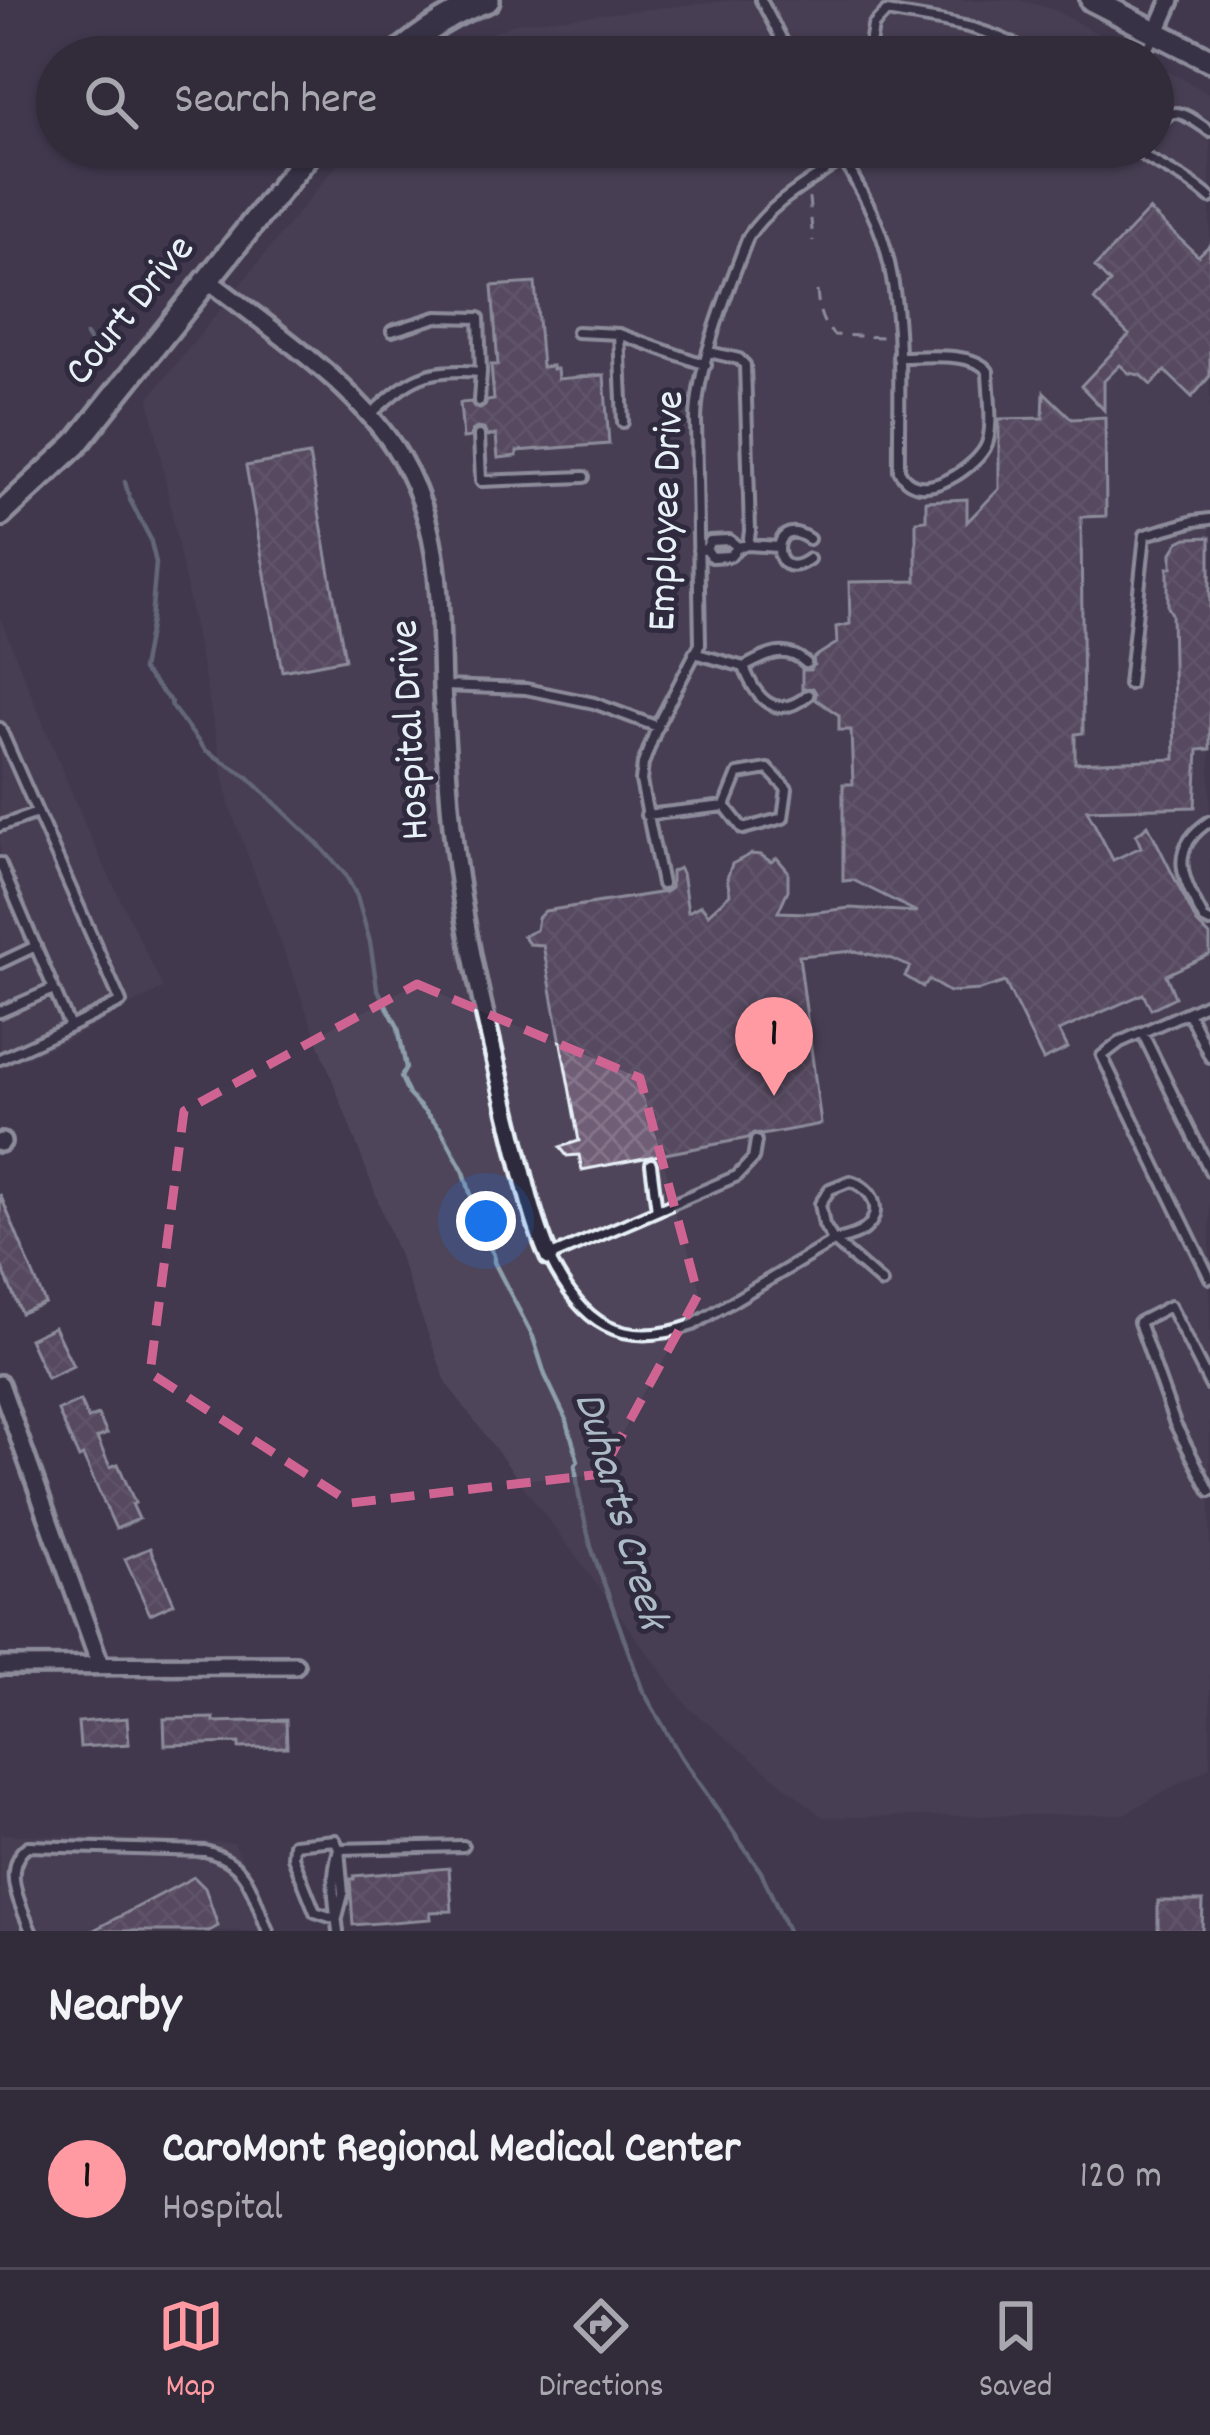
<!DOCTYPE html>
<style>
body{margin:0;font-family:Dekko,sans-serif;background:#3a3342;color:#f1f3f6}
.you{position:absolute;left:486px;top:1221px;width:42px;height:42px;margin:-30px;border:9px solid #fff;border-radius:50%;background:#1a73e8;box-shadow:0 0 0 18px #1a73e833}
.badge{display:grid;place-items:center;width:78px;height:78px;border-radius:50%;background:#ff9aa2;color:#111;font-size:39px;font-weight:700}
.pin{position:absolute;translate:-50% -99px;filter:drop-shadow(0 3px 6px #0008)}
.pin::after{content:'';position:absolute;top:63px;width:42px;height:36px;background:inherit;clip-path:polygon(0 0,100% 0,50% 100%)}
.list{margin:0;padding:0;list-style:none}
h2{display:flex;justify-content:space-between;align-items:center;height:156px;margin:0;padding:0 48px;font-size:51px}
h2 small{font-size:39px;font-weight:400;color:#a8a7af}
.list li{display:grid;grid-template-columns:78px 1fr auto;gap:36px;align-items:center;box-sizing:border-box;height:180px;padding:0 48px;border-top:3px solid #4d4754}
.list b{display:block;font-size:45px;white-space:nowrap}
.list p{margin:0;font-size:39px;white-space:nowrap;color:#a8a7af}
.list em{font-size:39px;font-style:normal;color:#a8a7af}
.icon{flex:none;width:66px;height:66px;fill:none;stroke:currentColor;stroke-width:2;stroke-linecap:round;stroke-linejoin:round}
.map{position:relative;flex:none;width:1210px;height:1931px;overflow:hidden}
.search{position:absolute;background:#322b3a;box-shadow:0 3px 9px #0004;left:36px;right:36px;top:36px;height:132px;display:flex;align-items:center;gap:30px;box-sizing:border-box;padding:0 42px;border-radius:66px;color:#a8a7af;font-size:45px}
.sheet{height:336px;background:#322b3a}
nav{display:flex;justify-content:space-around;align-items:center;box-sizing:border-box;height:168px;border-top:3px solid #4d4754;background:#322b3a;font-size:33px;color:#a8a7af}
nav a{display:grid;justify-items:center;gap:6px}
nav .on{color:#ff9aa2}
.map>svg:first-child{display:block}
</style>
<div class="map">
<svg width="1210" height="1931" viewBox="0 0 1210 1931">
<defs>
<pattern id="building-cross-hatch" width="8" height="8" patternUnits="userSpaceOnUse" patternTransform="scale(3)"><rect width="8" height="8" fill="#6f5d76"/><path d="M0 0l8 8M0 8l8-8" fill="none" stroke="#84758a"/></pattern>
</defs>
<rect width="100%" height="100%" fill="#42394e"/>
<filter id="ink" filterUnits="userSpaceOnUse"><feTurbulence type="fractalNoise" baseFrequency=".00833" numOctaves="2"/><feDisplacementMap in="SourceGraphic" scale="24" xChannelSelector="R" yChannelSelector="G"/><feConvolveMatrix kernelMatrix="1 2 1 2 8 2 1 2 1" color-interpolation-filters="sRGB"/></filter>
<g filter="url(#ink)">
<path fill="#50445a" d="M736,0h282l34,9 89,48h-709l85,-34z
M1153,63l57,31v1673l-86,47 -301,3 -134,-109 -242,-324 -217,-576 -81,-410 202,-251h802z
M0,618l88,214 75,156 -89,49 -74,32z
M0,1834l234,9 41,88h-275z"/>
<g fill="none" stroke-linecap="round" stroke-linejoin="round">
<path stroke="#8d9fad" stroke-width="4.5" d="M86,335l13,22
M125,482l5,18 20,38 6,25 -5,57 -9,50 29,32 1,5 33,43 43,27 71,68 26,29 12,22 13,46 7,46 21,39 8,41 -5,9 8,18 31,33 24,44 18,61 12,22v7l39,75 12,38 22,46 11,40 -3,4 4,31 12,51 51,142 39,68 80,115 27,59"/>
</g>
<path fill="url(#building-cross-hatch)" stroke="#e8f1f8" stroke-width="3" d="M1149,210l49,46 12,-11v131l-18,21 -27,-26 -14,14 -11,-10 -11,-2 -9,-8 -16,16v29l-23,-24 48,-51 -35,-35 16,-17 -15,-16z
M535,283l7,84 10,-1v3h5l1,10 46,-4 5,69 -92,7v5l-19,2 -2,-23 -9,1 -3,-7 -7,-1 -5,3 -1,6 -8,1 -3,-35 11,-1 3,5 6,2 5,-3 2,-5 7,-1 -3,-35h7l-6,-79z
M1044,392l28,27 33,-2 1,99 -25,1 2,216 -8,1v29l100,-4 -3,-145 -4,-7v-39l4,-1v-14l7,-11 8,-4 23,-1v212l-12,1 -3,57 -108,3 26,50 28,-13 -5,-12 12,-10 49,98 13,13v18l-44,21 9,22 -24,12 -8,-15 -84,37 9,17 -25,12 -38,-78 -25,8 -31,2 -20,-12 -6,7 -18,-11 5,-9 -18,-8 -38,-8 -55,5 22,168 -59,11 -8,-2 -6,5 -166,32 -3,-15 -12,1 -7,-9 19,-6 -36,-196 -14,-1 -6,-8 13,-6 2,-12 7,-7 120,-19 6,-4v-16l8,-4 3,5 6,39 13,-7 7,9 22,-20 -3,-16 5,-14 19,-10 10,1 10,7 6,-4 11,13v19l-10,22 31,1 41,-5 67,4 -64,-32 -10,1v-97h10l-2,-54h-12v-15l-24,-16 1,-6 -3,-5 -11,1v-19h8l4,-5 -1,-7 24,-15 -1,-16 14,-3 -1,-42 67,-1v-60l10,-1v-19l41,-2v23l32,-33v-70l44,-1z
M309,455l36,204 -63,12 -36,-205z
M0,1194l45,109 -24,10 -21,-50z
M54,1327l19,39 -26,12 -18,-39z
M80,1401l8,18 10,-4 9,19 -10,4 13,29 8,-3 17,39 -3,1 7,15 -23,10 -33,-73 -4,2 -21,-47z
M150,1548l24,55 -24,11 -25,-55z
M127,1718l2,26 -49,3 -2,-25z
M214,1718v4l72,-2 1,27 -48,1v-5l-74,2 -1,-26z
M449,1868l3,43 -22,1 1,7 -78,6 -3,-46h4v-3z
M194,1877l11,11 13,38 -9,5h-117z
M1158,1901h45l-1,30h-44z"/>
<g fill="none" stroke-linecap="round" stroke-linejoin="round">
<g stroke="#e8f1f8" stroke-width="16">
<path id="lane" d="M761,0l30,57
M868,57l5,-31 13,-14c50,9 107,13 147,45
M997,57l14,-15
M1143,57l11,-20
M1153,135c17,-36 31,-21 57,-4
M837,147c17,33 38,64 48,100 20,71 13,150 14,223 17,37 72,2 86,-22 10,-17 3,-58 3,-77 -16,-20 -65,-14 -90,-14
M1130,147c26,19 56,29 80,51
M577,332l42,2 87,31
M619,334l4,88
M709,352l30,7 6,6 5,166 -2,14 -10,2
M479,401l2,-29
M370,415c39,-36 55,-48 111,-43l-2,-54 -42,-1 -45,14
M479,436l2,45 103,-4
M748,545l30,2
M698,550l8,-1 4,-8 19,-1 9,7 -8,9 -18,1 -6,-8
M809,559c-40,29 -40,-48 0,-20
M694,653l50,14
M806,663c-21,-19 -40,-8 -62,4 12,32 32,55 64,28
M1129,684l16,-149 49,-14 16,-2
M444,686l82,3 68,14 64,24
M0,728l121,274 -51,25
M646,815l79,-9 13,-32 30,-5 19,20 -4,29 -40,11 -18,-23
M1210,821c-45,29 -26,60 -6,98l6,3
M0,826l37,-13
M0,863l70,164 -70,32
M662,884l-21,-103 2,-17 16,-42 41,-78 -4,-224c1,-55 32,-130 52,-183 22,-34 62,-55 95,-78
M0,963l36,-17
M1210,1002l-90,40 -18,14 108,222
M0,1012l53,-23
M1188,1012l22,45
M1142,1032l68,139
M756,1141l-3,18 -16,17 -188,81c32,66 71,94 144,68l141,-84 48,42
M651,1164l6,46
M850,1181c22,6 36,31 14,49 -8,6 -20,8 -30,11l-10,-16 -4,-21 10,-15z
M1210,1385l-40,-79 -31,16 36,102 35,67
M337,1917l6,-23 -4,-45
M336,1919l-21,-7 -22,-55 1,-13 41,-4 4,9 124,-3
M31,1931c-11,-27 -31,-64 -3,-85l177,5c45,12 46,40 63,80
M338,1931c-4,-33 -8,-50 1,-82"/>
</g>
<g stroke="#e8f1f8" stroke-width="24">
<path id="street" d="M1156,34l15,-34
M208,280c65,51 151,106 193,178 43,74 38,147 41,229 2,40 5,79 8,118 9,107 34,209 59,312 12,47 21,96 40,140
M0,1143l2,-1
M0,1384l100,280
M0,1666l295,-1"/>
</g>
<g stroke="#e8f1f8" stroke-width="30">
<path id="secondary" d="M1092,0l118,60
M394,57c28,-24 59,-45 94,-57
M0,515l76,-71 238,-297"/>
</g>
<path stroke="#e8f1f8" stroke-width="3" stroke-dasharray="12 9" stroke-linecap="butt" d="M809,198l4,43
M817,291c2,19 3,31 17,44l50,2"/>
<use href="#lane" stroke="#2f2a3d" stroke-width="8"/>
<use href="#street" stroke="#2f2a3d" stroke-width="15"/>
<use href="#secondary" stroke="#2f2a3d" stroke-width="21"/>
</g>
</g>
<path d="M0 0H1210V1931H0ZM417,984l223,94 58,217 -97,179 -250,29 -201,-130 34,-262z" fill="#42394e" fill-opacity=".55" fill-rule="evenodd"/>
<path fill="none" stroke="#cf6492" stroke-width="9" stroke-dasharray="24 15" stroke-linejoin="round" d="M417,984l223,94 58,217 -97,179 -250,29 -201,-130 34,-262z"/>
<g text-anchor="middle" dominant-baseline="central" stroke-width="10" stroke-linejoin="round" paint-order="stroke">
<g font-size="42" fill="#e8f1f8" stroke="#2f2a3d">
<text transform="translate(132 312) rotate(-51)">Court Drive</text>
<text transform="translate(669 511) rotate(-88)">Employee Drive</text>
<text transform="translate(413 730) rotate(-93)">Hospital Drive</text>
</g>
<g font-size="45" font-style="italic" fill="#acbbc6" stroke="#2f2a3d">
<text transform="translate(618 1511) rotate(74)">Duharts Creek</text>
</g>
</g>
</svg>
<div class="you"></div>
<div class="pin badge" style="left:774px;top:1096px">1</div>
<div class="search"><svg class="icon" aria-label="search" viewBox="0 0 24 24"><circle cx="10" cy="10" r="6"/><path d="M15 15l6 6"/></svg>Search here</div>
</div>
<section class="sheet">
<h2>Nearby<small></small></h2>
<ul class="list">
<li><span class="badge">1</span><div><b>CaroMont Regional Medical Center</b><p>Hospital</p></div><em>120 m</em></li>
</ul>
</section>
<nav>
<a class="on"><svg class="icon" aria-label="map" viewBox="0 0 24 24"><path d="M3 6l6-2 6 2 6-2v14l-6 2-6-2-6 2zM9 4v14M15 6v14"/></svg>Map</a>
<a><svg class="icon" aria-label="directions" viewBox="0 0 24 24"><path d="M12 3l9 9-9 9-9-9zM9 14v-3h6M13 9l2 2-2 2"/></svg>Directions</a>
<a><svg class="icon" aria-label="saved" viewBox="0 0 24 24"><path d="M7 4h10v16l-5-4-5 4z"/></svg>Saved</a>
</nav>
